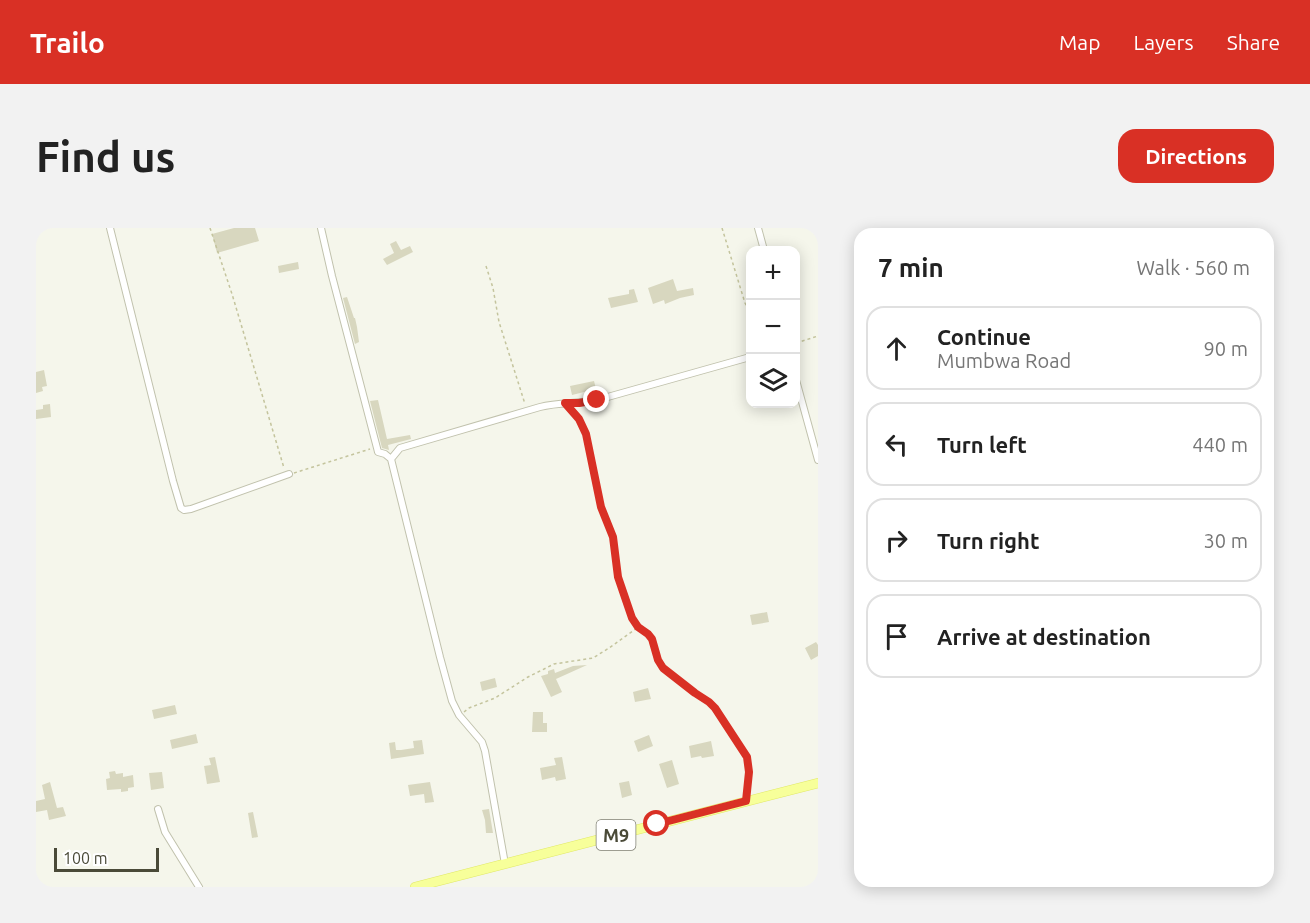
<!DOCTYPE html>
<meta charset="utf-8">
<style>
body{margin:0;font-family:Ubuntu,sans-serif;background:#f2f2f2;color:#222}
.controls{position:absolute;right:18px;top:18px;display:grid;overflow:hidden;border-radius:12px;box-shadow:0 3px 15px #0003}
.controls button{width:54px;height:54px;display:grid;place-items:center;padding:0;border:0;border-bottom:2px solid #e0e0e0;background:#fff;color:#222;font:30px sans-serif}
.scale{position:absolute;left:18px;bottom:15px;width:105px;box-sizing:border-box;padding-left:6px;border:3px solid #4a4a38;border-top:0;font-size:16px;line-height:21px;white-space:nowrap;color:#4a4a38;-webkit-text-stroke:4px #fff;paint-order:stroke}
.stop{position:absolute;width:18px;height:18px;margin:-14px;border:4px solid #d93025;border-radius:50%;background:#fff}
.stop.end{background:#d93025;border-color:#fff;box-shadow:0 2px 6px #0008}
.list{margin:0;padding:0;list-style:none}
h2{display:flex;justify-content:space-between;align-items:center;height:78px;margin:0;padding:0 24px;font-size:26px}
h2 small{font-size:20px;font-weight:400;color:#767676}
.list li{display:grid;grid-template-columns:39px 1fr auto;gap:18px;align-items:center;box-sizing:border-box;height:84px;margin:0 12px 12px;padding:0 12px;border:2px solid #e0e0e0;border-radius:18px}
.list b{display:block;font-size:22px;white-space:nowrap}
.list p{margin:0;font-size:20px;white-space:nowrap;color:#767676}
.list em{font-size:20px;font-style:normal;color:#767676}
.icon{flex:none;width:33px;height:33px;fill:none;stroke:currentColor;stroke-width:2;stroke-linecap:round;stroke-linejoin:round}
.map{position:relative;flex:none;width:782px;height:659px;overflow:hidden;border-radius:18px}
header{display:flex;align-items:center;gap:36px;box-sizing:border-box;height:84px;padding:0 30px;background:#d93025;color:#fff}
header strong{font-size:28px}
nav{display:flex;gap:33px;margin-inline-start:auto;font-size:21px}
.intro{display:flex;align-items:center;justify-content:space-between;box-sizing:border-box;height:144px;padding:0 36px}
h1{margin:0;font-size:42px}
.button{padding:15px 27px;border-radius:18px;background:#d93025;color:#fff;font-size:21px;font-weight:700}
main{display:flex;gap:36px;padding:0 36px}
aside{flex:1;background:#fff;border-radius:18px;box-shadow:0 3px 15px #0003}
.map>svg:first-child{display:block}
</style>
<header>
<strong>Trailo</strong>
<nav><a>Map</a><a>Layers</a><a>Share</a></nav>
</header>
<div class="intro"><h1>Find us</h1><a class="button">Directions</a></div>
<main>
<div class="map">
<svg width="782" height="659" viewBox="0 0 782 659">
<rect width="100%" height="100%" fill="#f5f6eb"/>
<path fill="#d8d7bf" d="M198,0h21l4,13 -42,12 -5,-19z
M360,13l5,9 9,-4 3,6 -26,13 -4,-6 11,-6 -4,-9z
M262,34l1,7 -20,4 -1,-7z
M637,51l4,12 16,-3 1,7 -14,3 -15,6 -1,-4 -11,4 -5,-16z
M598,61l4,13 -27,6 -3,-10 21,-4v-4z
M311,69l7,21h1l2,9 2,15 -4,2 -12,-46z
M8,142l3,16 -5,1 1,4 -7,2v-21z
M558,153l2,8 -24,6 -2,-9z
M342,172l9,39 23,-4 1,4 -23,6 1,5 -7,-2 -12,-47z
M14,176l1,13 -15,2v-9l7,-1v-4z
M731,384l2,10 -17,3 -2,-10z
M780,414l2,3v11l-7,4 -6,-12z
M551,437l-31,14 6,13 -11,5 -10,-21 7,-2v-3l6,-2 1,4 18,-7z
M459,450l2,9 -15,4 -2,-9z
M612,460l3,11 -16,3 -2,-10z
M139,477l2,9 -23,5 -2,-9z
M497,484h10v11h4v9h-15z
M160,506l2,9 -26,6 -2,-9z
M613,507l4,11 -15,6 -4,-11z
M386,512l2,14 -33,5 -2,-16 6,-1 1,8h5l13,-2 -1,-7z
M675,513l3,15 -12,2 -1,-2 -10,2 -2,-12z
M179,529l5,25 -13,2 -3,-18 7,-1 -2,-7z
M526,529l4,22 -10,2 -1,-4 -13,3 -2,-12 16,-3 -2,-7z
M636,532l7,24 -12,4 -8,-24z
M79,543l1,3 7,-1v4l10,-2 1,12 -6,1v3l-7,1v-3l-14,1 -1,-11 4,-1 -1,-6z
M126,544l2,16 -13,2 -2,-17z
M593,553l3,14 -10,3 -3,-15z
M14,554l7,26 6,-1 3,9 -17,4 -2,-10 -11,2v-11l9,-2 -3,-14z
M394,554l4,20 -9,1 -1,-9 -14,2 -2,-11z
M453,581l4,24h-7l-1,-13 -3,-10z
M217,584l5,25 -6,1 -4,-25z"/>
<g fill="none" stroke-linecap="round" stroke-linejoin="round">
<g stroke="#c1c2ad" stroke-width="8">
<path id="minor" d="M74,0l63,253 8,27 3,2 7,-1 98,-35
M285,0l11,48 45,172 1,4 7,2 6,5 49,198 12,44 7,14 23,27 3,9 20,113
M722,0l6,22
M760,152l22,80
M355,231l9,-11 140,-41c19,-5 38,-3 57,-7l153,-43
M122,581l7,23 34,55"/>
</g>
<g stroke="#e0e866" stroke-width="10">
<path id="primary" d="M379,659l403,-104"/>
</g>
<path stroke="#c4c49d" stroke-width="1.5" stroke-dasharray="3 3" stroke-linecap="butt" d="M174,0l22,66 52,174
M686,0l23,75 5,10
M450,38l7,22 6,34 26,82
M760,115l22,-7
M535,182l13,16 2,8 15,73 12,30 5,40 14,41 6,9 10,7 4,5 6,21 5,8 32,25 14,9 6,6 27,41 7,15 -2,30
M258,245l76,-24
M428,484l5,-4 26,-10 33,-21 26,-13 39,-6 16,-10 28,-20"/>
<use href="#minor" stroke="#fff" stroke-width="6"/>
<use href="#primary" stroke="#f7ff9a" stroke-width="9"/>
</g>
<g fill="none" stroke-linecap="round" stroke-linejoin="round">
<path stroke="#d93025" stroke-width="8" d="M561,172l-18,3h-14l14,16 7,15 15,73 12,30 5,40 14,41 6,9 10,7 4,5 6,21 5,8 32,25 14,9 6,6 32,49 2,15 -3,29 -89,23"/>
</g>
<g text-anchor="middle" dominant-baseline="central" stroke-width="5" stroke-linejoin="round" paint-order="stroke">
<rect fill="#fff" stroke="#808074" stroke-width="1.5" x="560.5" y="592" width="39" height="30" rx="4.5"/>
<g font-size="18" font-weight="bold" fill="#4a4a38">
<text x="580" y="607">M9</text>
</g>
</g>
</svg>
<div class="controls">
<button>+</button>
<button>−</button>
<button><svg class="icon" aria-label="layers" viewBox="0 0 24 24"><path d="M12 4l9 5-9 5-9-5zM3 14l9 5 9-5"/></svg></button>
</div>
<div class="scale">100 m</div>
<div class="stop" style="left:621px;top:596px"></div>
<div class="stop end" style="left:561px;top:172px"></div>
</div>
<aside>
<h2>7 min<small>Walk · 560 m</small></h2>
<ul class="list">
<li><svg class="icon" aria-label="ahead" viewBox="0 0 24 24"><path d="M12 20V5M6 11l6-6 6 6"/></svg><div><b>Continue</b><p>Mumbwa Road</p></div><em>90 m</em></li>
<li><svg class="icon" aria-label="left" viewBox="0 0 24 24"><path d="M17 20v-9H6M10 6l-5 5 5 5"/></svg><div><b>Turn left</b></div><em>440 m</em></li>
<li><svg class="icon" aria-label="right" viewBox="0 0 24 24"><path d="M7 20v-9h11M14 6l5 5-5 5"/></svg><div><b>Turn right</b></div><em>30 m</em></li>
<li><svg class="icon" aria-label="arrive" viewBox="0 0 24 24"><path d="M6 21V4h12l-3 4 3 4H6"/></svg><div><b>Arrive at destination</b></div></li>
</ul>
</aside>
</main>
